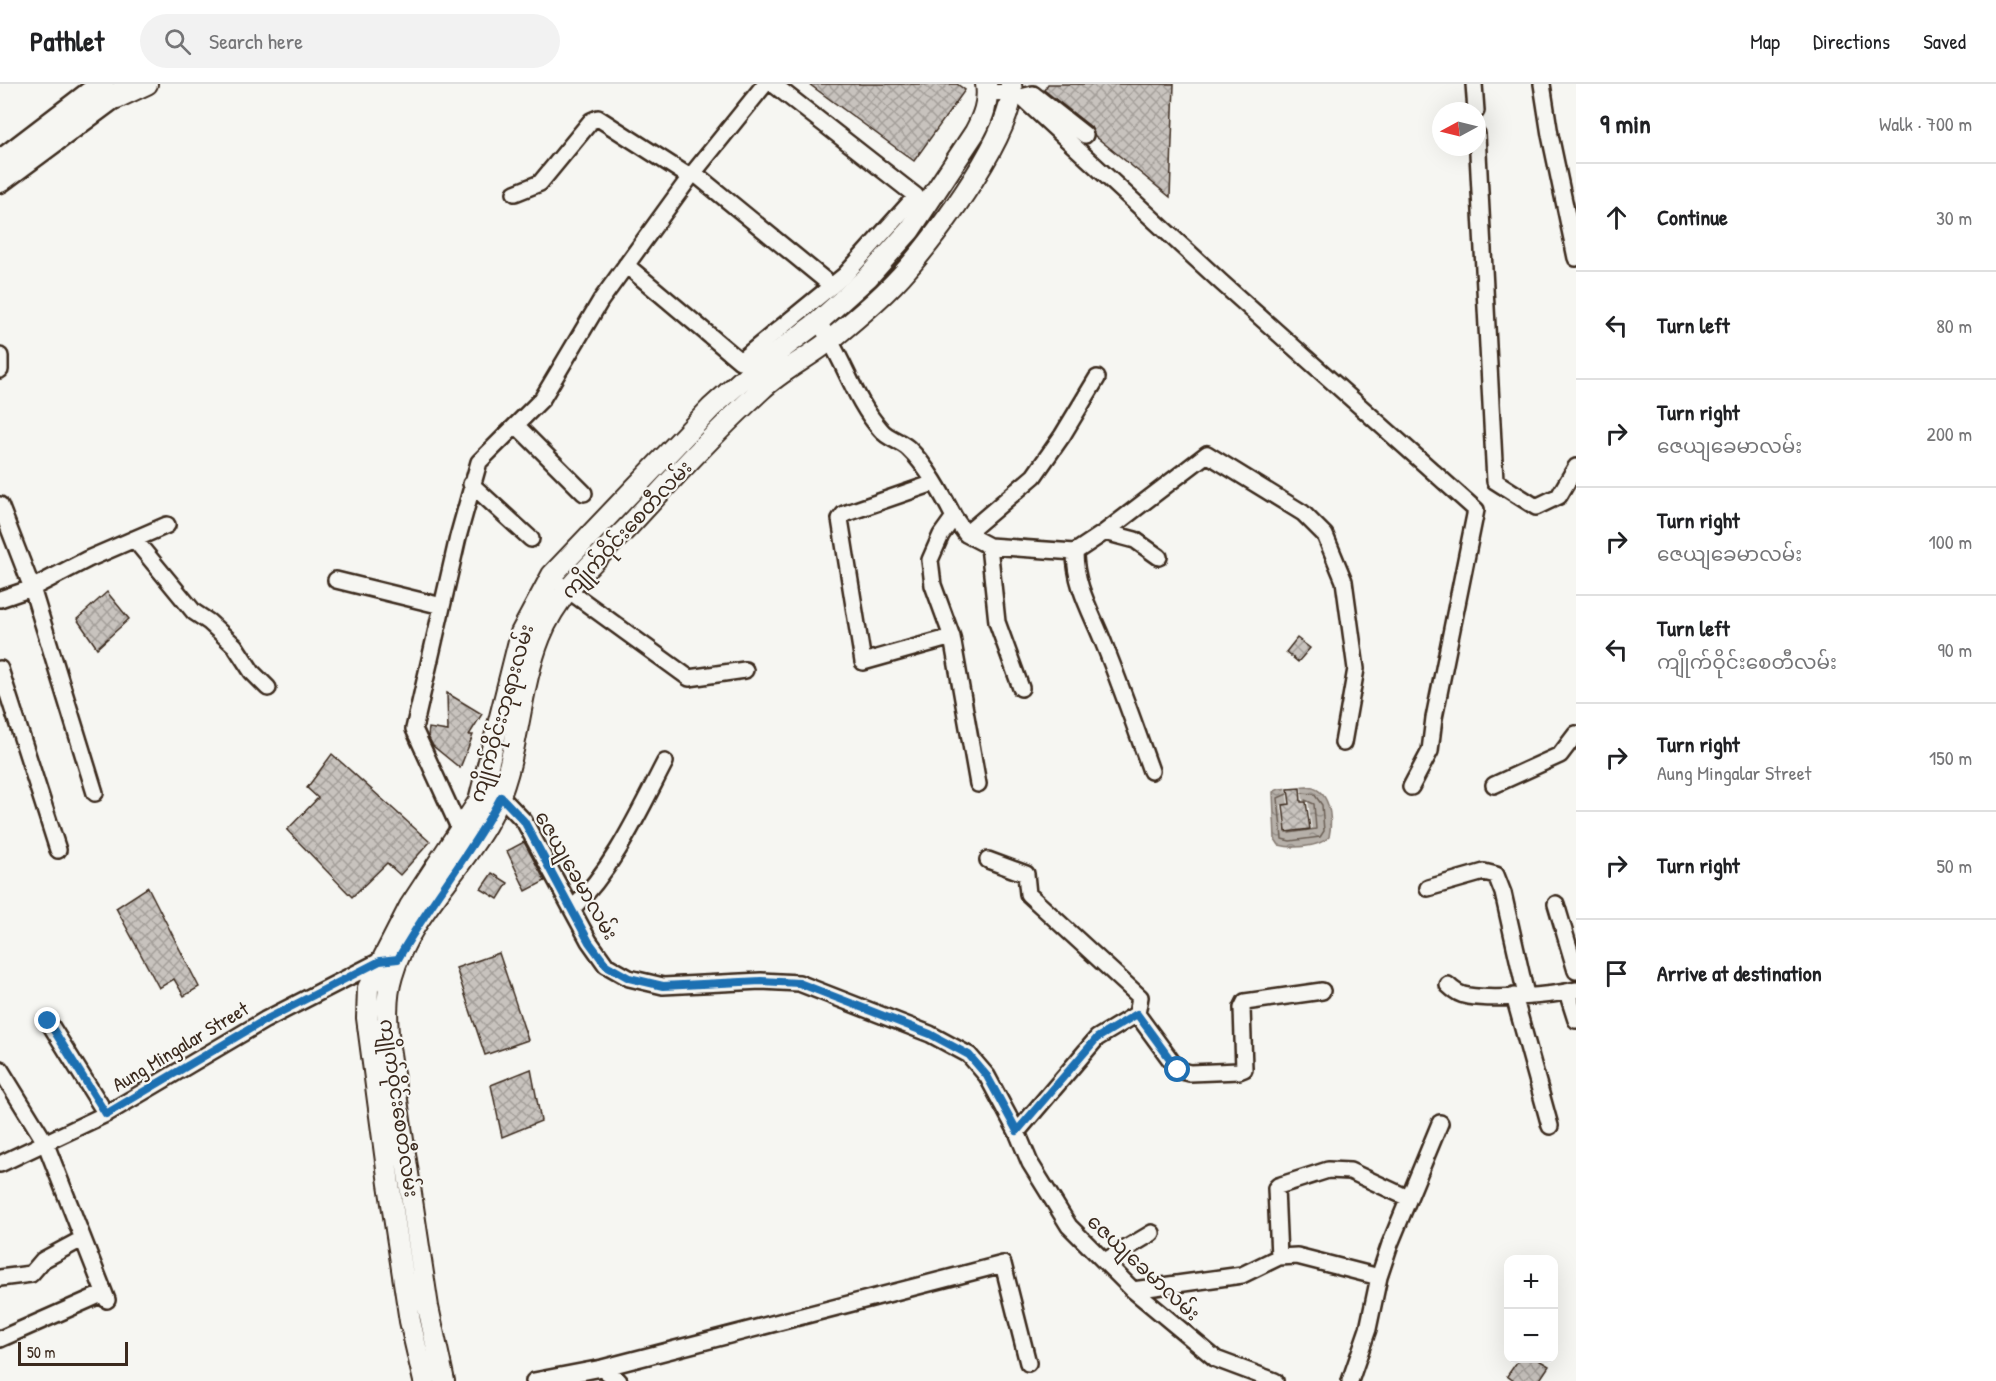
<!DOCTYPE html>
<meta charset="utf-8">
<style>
body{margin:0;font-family:"Patrick Hand","Noto Sans Myanmar",sans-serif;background:#f2f2f2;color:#202124}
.controls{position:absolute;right:18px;bottom:18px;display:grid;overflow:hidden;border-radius:12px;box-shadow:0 6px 24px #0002}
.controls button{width:54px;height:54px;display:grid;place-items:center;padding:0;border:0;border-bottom:2px solid #e0e0e0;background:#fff;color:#202124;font:30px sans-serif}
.compass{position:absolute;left:1432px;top:18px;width:54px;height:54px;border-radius:50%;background:#fff;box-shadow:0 6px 24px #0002;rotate:263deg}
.scale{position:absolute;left:18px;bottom:15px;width:110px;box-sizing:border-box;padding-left:6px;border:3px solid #3b2a1e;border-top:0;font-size:16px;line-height:21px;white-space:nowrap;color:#3b2a1e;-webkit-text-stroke:4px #f6f6f2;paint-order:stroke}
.stop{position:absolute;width:18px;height:18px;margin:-14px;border:4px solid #1f6fb2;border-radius:50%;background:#fff}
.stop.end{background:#1f6fb2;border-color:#fff;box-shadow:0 2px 6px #0008}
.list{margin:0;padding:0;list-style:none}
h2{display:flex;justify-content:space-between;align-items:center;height:78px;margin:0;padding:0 24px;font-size:26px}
h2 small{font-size:20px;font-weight:400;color:#757577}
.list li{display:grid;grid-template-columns:39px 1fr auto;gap:18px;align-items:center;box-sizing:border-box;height:108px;padding:0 24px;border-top:2px solid #e0e0e0}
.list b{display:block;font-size:22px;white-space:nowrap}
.list p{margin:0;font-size:20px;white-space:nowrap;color:#757577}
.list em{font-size:20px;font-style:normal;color:#757577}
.icon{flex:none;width:33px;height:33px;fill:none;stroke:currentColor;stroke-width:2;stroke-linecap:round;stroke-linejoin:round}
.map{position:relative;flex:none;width:1576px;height:1297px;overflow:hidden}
header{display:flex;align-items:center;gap:36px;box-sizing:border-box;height:84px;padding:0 30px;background:#fff;border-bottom:2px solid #e0e0e0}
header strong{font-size:28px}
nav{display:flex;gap:33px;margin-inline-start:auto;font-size:21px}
.search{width:420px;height:54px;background:#f2f2f2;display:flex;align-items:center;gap:15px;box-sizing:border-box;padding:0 21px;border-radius:33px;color:#757577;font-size:22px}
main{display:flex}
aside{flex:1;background:#fff}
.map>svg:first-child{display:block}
</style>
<header>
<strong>Pathlet</strong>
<div class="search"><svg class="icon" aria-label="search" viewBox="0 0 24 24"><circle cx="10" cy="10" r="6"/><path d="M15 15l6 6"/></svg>Search here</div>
<nav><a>Map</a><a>Directions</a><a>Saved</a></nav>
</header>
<main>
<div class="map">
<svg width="1576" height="1297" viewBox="0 0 1576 1297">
<defs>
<pattern id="water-ripples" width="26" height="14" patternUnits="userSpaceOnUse" patternTransform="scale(1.5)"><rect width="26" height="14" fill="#b6b0a9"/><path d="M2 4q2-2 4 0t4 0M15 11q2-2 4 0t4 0" fill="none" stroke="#958f89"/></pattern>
<pattern id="building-cross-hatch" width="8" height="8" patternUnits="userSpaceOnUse" patternTransform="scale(1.5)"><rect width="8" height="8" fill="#c8c3be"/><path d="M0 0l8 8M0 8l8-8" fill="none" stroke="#a49f9a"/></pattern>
</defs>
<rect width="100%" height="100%" fill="#f6f6f2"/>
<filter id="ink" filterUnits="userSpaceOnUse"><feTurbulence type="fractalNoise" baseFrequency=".0167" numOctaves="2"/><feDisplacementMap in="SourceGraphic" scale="12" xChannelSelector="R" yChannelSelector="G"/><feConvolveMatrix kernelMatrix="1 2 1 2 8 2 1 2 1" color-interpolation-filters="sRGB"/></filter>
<g filter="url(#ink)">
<path fill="url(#water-ripples)" stroke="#857a71" stroke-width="1.5" d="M1307,703c23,1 26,31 22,50 -10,10 -36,12 -50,8l-4,-6 -2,-47 6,-3z"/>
<path fill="#f6f6f2" d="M1301,700l2,17h5l4,29 -27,3 -4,-28 7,-1 -2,-19z"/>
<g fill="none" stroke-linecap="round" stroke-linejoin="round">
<path stroke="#6c6056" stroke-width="1.5" d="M1287,710l-9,4 4,41 8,2 30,-4 4,-6 -2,-26 -8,-11 -12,-1
M1289,749l27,-4 -2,-25 -9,-4"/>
</g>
<path fill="url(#building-cross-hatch)" stroke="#3b2a1e" stroke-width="1.5" d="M809,0h148l8,6 -51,71z
M1048,0h126l-4,113 -75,-61 -4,-9 -47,-37z
M107,508l22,27 -32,29 -20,-29z
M1297,554l13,10 -12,14 -12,-10z
M447,609l35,21 -13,21h4l-13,33 -27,-22 -5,-10 1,-8 19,3z
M332,670l98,88 -30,33 -13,-12 -35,34 -65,-67 31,-32 -11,-10z
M1300,704l1,14h5l4,27 -24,3 -3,-27 7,-1 -2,-15z
M524,758l21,39 -19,10 -19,-40z
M492,789l16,10 -10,16 -17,-10z
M148,803l51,100 -15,9 -10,-17 -15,9 -43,-80z
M499,869l29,87 -43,15 -29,-87z
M531,985l10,52 -39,16 -11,-52z
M1519,1275h18l12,7 -10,15h-25l-7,-5z"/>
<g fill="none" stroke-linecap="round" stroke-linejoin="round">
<g stroke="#3b2a1e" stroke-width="20">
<path id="minor" d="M1474,0l2,27
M1542,0l8,51 26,123
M988,9l24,-1 9,5 12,-3 52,41
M1021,13l201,186 254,227 -42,208 -4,33 -19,36
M1477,50l18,347 41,26 23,-11 17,-29
M694,89l138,113
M515,109l25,-10 51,-62 7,-3 92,59
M626,181l114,96 105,-86 71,-79 -143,-112
M818,238c25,33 35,77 63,108 6,8 19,11 27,18 19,18 34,46 46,69l-13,18 -11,25 3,25 19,52 26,147
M0,272v14
M517,342l67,67
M934,399l-90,31 -4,5 23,143 89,-25
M471,400l60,55
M0,421l32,83 63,205
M954,433l12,17 23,12 86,6c0,35 17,61 29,92 17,42 32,85 47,127
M1105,448l102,-78 96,59 22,22 19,46 12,88 -13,74
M966,450l68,-58 28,-40 35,-58
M134,455l60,73 15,10 26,24 17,26 16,16
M989,462l8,76 24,66
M1075,468l30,-20 30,8 24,17
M336,496l106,26
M561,501l128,93 56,-8
M0,515l32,-11 56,-29 79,-34
M0,585l58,181
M1494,701l66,-30 16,-21
M491,708l10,5 23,24 65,120 17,24 23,13 34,8 98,-5 38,2 131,51 39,21 18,21 30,56 13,31 39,63 64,64 83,69 59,22
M461,748l-47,-103 44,-192 21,-75 63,-63 59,-99 89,-123 75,-93
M988,776l38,14 2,20 112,103 -3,17 -40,24 -80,94
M1428,804l56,-16 12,3 7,18 23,102
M1556,820l20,67
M572,825c42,-41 66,-95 93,-147
M1448,901c6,6 12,10 20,11 27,4 81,0 108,-6
M1567,908l9,28
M1514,912l36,130
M1137,930l41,56 12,3 49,-2 5,-2 -2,-61 3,-6 77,-11
M48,937l58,93
M0,985l45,73 62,158
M0,1080l106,-50 159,-94 115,-59 7,-1
M1279,1173l-3,-69 2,-2 50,-16 22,1 58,27
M1105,1177l47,-28
M0,1194l31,-4 12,-14 39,-21
M1133,1206l109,-15 37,-18 18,-1 82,21
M0,1255l104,-46
M602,1284l17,13
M534,1297l68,-13 401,-104 25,99
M1350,1297l18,-52 11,-52 11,-33 50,-121"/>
</g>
<g stroke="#3b2a1e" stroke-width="24">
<path id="major" d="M117,14l30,-14
M424,1297l-14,-60 -21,-137 -22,-166 1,-30 42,-82 69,-105 42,-168 31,-58 159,-167 40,-36 67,-50 50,-45 42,-47 65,-98c8,-15 14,-30 11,-48
M444,1297l-16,-74 -39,-260c-2,-24 -4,-48 3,-71 16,-57 65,-101 94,-151 34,-57 30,-128 54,-188 18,-46 56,-77 89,-111 43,-47 86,-94 133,-137 21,-20 50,-33 72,-52 25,-21 53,-44 74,-69 29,-33 111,-142 103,-184"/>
</g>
<g stroke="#3b2a1e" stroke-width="27">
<path id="highway" d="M0,78l102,-78
M0,97l131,-97"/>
</g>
<use href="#minor" stroke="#f6f6f2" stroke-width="15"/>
<use href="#major" stroke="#f6f6f2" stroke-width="20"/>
<use href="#highway" stroke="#f6f6f2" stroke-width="22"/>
</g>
</g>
<g fill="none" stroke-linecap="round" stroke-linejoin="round" filter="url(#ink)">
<path stroke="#1f6fb2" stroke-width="8" d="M48,937l58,93 159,-94 115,-59 18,-2c31,-56 73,-105 103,-162l23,24 65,121 17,23 23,13 34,8 98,-5 38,2 131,51 39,21 18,21 30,55 80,-93 40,-24 41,56"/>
</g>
<g text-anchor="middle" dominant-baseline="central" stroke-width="4.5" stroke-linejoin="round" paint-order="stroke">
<g font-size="20" fill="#3b2a1e" stroke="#f6f6f2">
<text transform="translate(626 445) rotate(-47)">ကျိုက်ဝိုင်းစေတီလမ်း</text>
<text transform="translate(501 629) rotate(-74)">ကျိုက်ဝိုင်းဘုရားလမ်း</text>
<text transform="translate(577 791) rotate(60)">ဇေယျခေမာလမ်း</text>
<text transform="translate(180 962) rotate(-31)">Aung Mingalar Street</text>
<text transform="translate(400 1024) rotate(82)">ကျိုက်ဝိုင်းစေတီလမ်း</text>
<text transform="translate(1144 1183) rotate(43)">ဇေယျခေမာလမ်း</text>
</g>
</g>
</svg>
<div class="controls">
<button>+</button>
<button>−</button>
</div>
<svg class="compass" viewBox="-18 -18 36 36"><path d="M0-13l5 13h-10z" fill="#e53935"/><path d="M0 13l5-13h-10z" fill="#757577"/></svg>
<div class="scale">50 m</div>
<div class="stop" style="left:1178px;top:986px"></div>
<div class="stop end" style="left:48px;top:937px"></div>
</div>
<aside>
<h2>9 min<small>Walk · 700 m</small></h2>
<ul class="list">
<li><svg class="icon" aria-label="ahead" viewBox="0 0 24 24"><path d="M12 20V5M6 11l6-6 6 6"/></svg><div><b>Continue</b></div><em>30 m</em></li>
<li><svg class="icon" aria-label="left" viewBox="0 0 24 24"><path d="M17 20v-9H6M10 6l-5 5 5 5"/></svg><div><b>Turn left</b></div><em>80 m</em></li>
<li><svg class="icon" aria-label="right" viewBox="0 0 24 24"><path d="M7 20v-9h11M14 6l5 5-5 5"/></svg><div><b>Turn right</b><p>ဇေယျခေမာလမ်း</p></div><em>200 m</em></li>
<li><svg class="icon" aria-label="right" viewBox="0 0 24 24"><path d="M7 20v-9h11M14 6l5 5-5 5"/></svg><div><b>Turn right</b><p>ဇေယျခေမာလမ်း</p></div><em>100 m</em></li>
<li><svg class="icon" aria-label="left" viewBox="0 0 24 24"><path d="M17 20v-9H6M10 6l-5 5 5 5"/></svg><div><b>Turn left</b><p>ကျိုက်ဝိုင်းစေတီလမ်း</p></div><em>90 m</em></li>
<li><svg class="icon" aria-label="right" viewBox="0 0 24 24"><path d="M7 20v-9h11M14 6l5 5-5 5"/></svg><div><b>Turn right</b><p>Aung Mingalar Street</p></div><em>150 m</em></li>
<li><svg class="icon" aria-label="right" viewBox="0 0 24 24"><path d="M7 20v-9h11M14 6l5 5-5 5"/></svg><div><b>Turn right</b></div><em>50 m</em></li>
<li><svg class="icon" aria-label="arrive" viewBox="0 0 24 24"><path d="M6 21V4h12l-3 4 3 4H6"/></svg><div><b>Arrive at destination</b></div></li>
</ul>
</aside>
</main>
